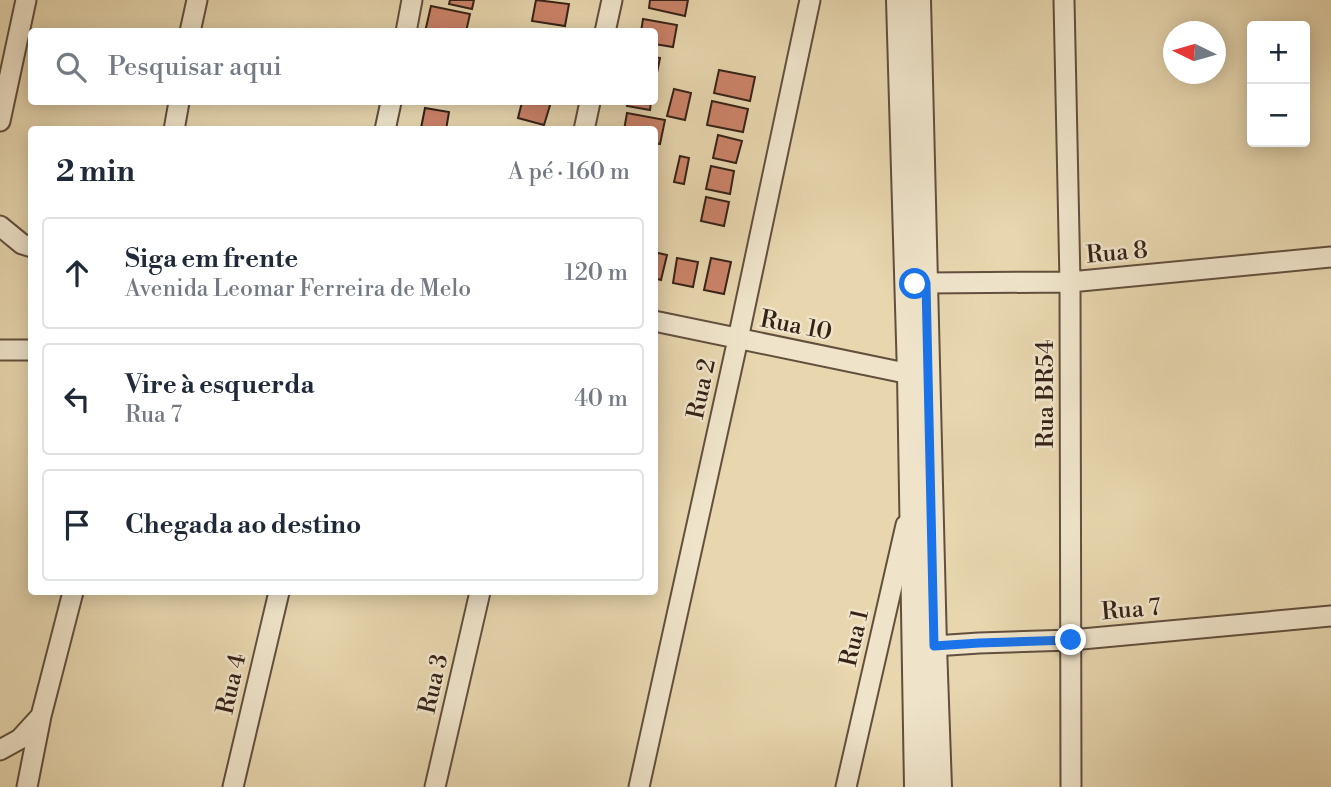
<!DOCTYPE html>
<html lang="pt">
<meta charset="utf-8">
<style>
body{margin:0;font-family:"Libre Bodoni",serif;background:#f6f6f7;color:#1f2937}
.controls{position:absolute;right:21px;top:21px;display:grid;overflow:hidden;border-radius:7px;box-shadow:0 4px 18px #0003}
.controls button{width:63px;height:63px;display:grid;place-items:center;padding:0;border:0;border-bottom:2px solid #e0e1e3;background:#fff;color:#1f2937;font:35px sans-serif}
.compass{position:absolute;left:1163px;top:21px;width:63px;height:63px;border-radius:50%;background:#fff;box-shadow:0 4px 18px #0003;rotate:275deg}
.stop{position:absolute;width:21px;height:21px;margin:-16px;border:5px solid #1a73e8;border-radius:50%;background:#fff}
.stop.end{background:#1a73e8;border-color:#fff;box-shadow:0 2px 7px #0008}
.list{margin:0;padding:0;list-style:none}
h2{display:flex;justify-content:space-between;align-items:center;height:91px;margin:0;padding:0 28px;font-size:30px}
h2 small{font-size:23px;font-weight:400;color:#747a83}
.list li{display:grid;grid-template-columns:46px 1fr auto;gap:21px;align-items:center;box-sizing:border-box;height:112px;margin:0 14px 14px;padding:0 14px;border:2px solid #e0e1e3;border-radius:7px}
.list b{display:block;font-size:26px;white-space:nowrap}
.list p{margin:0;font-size:23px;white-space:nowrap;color:#747a83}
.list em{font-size:23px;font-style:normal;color:#747a83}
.icon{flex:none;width:38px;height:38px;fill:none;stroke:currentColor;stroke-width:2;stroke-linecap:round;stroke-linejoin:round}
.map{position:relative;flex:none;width:1331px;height:787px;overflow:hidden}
.search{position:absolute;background:#fff;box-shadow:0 4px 18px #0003;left:28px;top:28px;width:630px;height:77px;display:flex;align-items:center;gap:18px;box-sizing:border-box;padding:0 24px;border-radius:7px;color:#747a83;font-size:26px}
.panel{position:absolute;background:#fff;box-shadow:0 4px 18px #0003;left:28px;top:126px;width:630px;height:469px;border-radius:7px}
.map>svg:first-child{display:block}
</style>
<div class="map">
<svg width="1331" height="787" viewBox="0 0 1331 787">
<rect width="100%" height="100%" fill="#e7d6ae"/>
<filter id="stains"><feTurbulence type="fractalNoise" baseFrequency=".00286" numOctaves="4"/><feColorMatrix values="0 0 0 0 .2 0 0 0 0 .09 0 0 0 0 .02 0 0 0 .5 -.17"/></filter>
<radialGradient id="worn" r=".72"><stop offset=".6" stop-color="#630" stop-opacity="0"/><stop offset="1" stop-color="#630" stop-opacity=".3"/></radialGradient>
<path fill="#cc8369" stroke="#362218" stroke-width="2" d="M450,0h24l-2,9 -23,-5z
M536,0l33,4 -4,22 -33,-5z
M650,0h38l-3,16 -36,-8z
M431,6l39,8 -4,18h-41z
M643,19l34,6 -4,22 -19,-3v-12h-13z
M654,57l6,1 -4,20 -2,-1z
M719,70l36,7 -5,24 -36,-8z
M674,89l17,4 -6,27 -18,-4z
M712,101l36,8 -5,23 -36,-7z
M522,102h29l-7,23 -26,-7z
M628,102h23l-1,8 -23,-4z
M425,108l24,4 -3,18 -25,-2z
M627,113l38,7 -5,24 -6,-1v-13h-30z
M718,135l24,6 -6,22 -23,-5z
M680,156l9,2 -5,26 -10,-2z
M711,166l23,5 -4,23 -24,-5z
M706,197l23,5 -5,24 -23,-5z
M654,252l13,3 -6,25 -7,-2z
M677,258l21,4 -5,25 -20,-4z
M711,258l20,4 -7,32 -20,-4z"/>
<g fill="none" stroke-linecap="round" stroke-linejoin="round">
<g stroke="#624f3e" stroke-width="23">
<path id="minor" d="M1064,0l6,282 1,505
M190,32l7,-32
M406,32l6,-32
M605,32l7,-32
M0,121l26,-121
M174,130l5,-28
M385,130l6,-28
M584,130l6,-28
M0,226l22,18 10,3
M911,284l15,-1 144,-1 261,-25
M654,321l256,53 11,1
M0,350h32
M934,646l45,-3 92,-3 260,-24
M0,750l20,-11 21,-23
M27,787l14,-71 32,-124
M233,787l46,-195
M435,787l45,-195
M639,787l99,-448 72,-339
M846,787l60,-262"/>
</g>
<g stroke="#624f3e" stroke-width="28">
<path id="tertiary" d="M899,0l11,374 7,413
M918,0l16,646 5,141"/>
</g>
<use href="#minor" stroke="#efe4ca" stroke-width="19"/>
<use href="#tertiary" stroke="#efe4ca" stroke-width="24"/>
</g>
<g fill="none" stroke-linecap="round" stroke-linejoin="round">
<path stroke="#1a73e8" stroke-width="9" d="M915,284l11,-1 8,363 45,-3 92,-3"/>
</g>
<g text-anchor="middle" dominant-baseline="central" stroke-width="5" stroke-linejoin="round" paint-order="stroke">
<g font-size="24" fill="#362218" stroke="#efe4ca">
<text transform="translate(1117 253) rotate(-5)">Rua 8</text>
<text transform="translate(796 326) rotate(11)">Rua 10</text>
<text transform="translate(702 389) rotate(-78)">Rua 2</text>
<text transform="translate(1046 394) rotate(-90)">Rua BR54</text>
<text transform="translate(1131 610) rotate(-5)">Rua 7</text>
<text transform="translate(855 638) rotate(-77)">Rua 1</text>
<text transform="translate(232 684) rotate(-77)">Rua 4</text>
<text transform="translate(434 684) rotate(-77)">Rua 3</text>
</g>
</g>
<rect width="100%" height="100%" filter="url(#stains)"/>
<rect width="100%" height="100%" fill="url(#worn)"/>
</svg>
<div class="controls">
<button>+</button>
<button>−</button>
</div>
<svg class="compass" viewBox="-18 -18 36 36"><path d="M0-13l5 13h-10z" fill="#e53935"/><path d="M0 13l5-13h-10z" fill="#747a83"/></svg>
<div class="stop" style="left:915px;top:284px"></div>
<div class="stop end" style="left:1071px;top:640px"></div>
<div class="search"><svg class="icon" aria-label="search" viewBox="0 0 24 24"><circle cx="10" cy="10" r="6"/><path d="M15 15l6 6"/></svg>Pesquisar aqui</div>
<section class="panel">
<h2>2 min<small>A pé · 160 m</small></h2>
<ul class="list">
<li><svg class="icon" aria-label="ahead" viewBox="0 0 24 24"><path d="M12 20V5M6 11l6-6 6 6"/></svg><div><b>Siga em frente</b><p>Avenida Leomar Ferreira de Melo</p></div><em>120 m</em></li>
<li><svg class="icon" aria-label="left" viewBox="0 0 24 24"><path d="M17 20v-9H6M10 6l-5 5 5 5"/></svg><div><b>Vire à esquerda</b><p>Rua 7</p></div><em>40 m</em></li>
<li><svg class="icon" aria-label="arrive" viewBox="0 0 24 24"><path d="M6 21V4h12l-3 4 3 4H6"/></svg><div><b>Chegada ao destino</b></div></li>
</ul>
</section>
</div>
